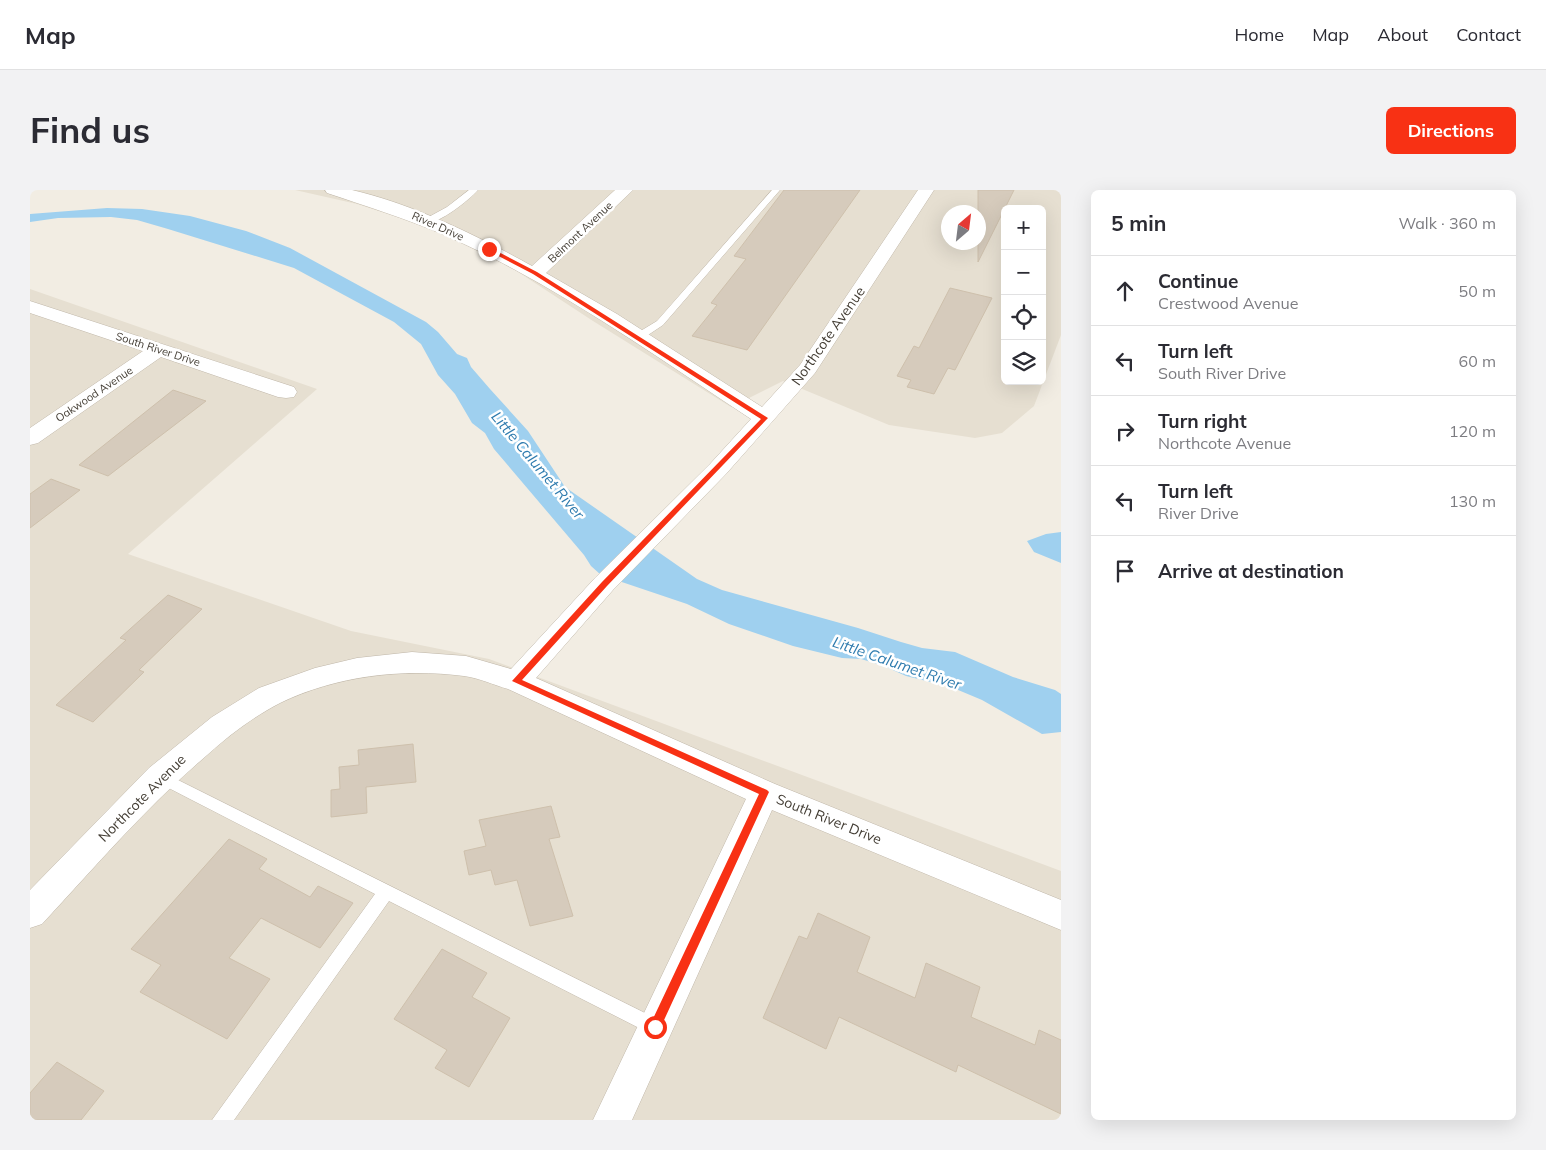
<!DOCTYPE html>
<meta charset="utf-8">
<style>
body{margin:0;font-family:Mulish,sans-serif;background:#f2f2f3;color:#2b2b33}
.controls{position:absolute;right:15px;top:15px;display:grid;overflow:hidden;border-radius:8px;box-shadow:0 5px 20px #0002}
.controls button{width:45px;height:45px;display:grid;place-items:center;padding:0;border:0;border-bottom:1px solid #e1e1e2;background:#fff;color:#2b2b33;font:25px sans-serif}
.compass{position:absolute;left:911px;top:15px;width:45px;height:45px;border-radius:50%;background:#fff;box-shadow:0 5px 20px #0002;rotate:28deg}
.stop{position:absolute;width:15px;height:15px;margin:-11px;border:4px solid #f83114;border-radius:50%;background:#fff}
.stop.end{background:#f83114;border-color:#fff;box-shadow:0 1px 5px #0008}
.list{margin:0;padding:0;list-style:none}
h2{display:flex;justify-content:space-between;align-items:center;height:65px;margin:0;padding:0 20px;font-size:21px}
h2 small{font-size:16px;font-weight:400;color:#7c7c81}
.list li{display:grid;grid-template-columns:32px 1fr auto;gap:15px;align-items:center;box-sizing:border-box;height:70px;padding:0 20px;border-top:1px solid #e1e1e2}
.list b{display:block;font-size:19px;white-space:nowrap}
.list p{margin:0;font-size:16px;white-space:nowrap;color:#7c7c81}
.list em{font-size:16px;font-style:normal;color:#7c7c81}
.icon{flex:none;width:28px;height:28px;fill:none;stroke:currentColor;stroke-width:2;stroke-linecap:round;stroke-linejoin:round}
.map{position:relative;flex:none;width:1031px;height:930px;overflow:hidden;border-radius:8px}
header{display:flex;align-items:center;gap:30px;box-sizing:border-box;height:70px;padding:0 25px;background:#fff;border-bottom:1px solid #e1e1e2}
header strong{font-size:24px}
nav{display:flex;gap:28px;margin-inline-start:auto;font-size:18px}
.intro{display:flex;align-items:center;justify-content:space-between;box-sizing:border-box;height:120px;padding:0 30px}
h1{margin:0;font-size:35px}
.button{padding:12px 22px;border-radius:8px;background:#f83114;color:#fff;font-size:18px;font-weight:700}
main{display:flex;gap:30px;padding:0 30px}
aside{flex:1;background:#fff;border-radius:8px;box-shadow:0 5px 20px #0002}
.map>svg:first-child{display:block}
</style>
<header>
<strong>Map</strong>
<nav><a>Home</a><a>Map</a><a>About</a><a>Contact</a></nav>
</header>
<div class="intro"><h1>Find us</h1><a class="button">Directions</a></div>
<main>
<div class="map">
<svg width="1031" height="930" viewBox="0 0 1031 930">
<rect width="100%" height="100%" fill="#f2ede3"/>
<path fill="#e6dfd1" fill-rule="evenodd" d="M265,0h766v145l-27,71 -32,27 -27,5 -86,-13 -106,-44 -52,26 -138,-86 -84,-55 -78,-38 -74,-24zM975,19h37v172h-37zM918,22h30v30h-30z
M0,99l287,100 -189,165 223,77 138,28 572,212v249h-1031z"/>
<path fill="#9fd0ef" d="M77,18l35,1 48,7 56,15 44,17 136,74 12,10 19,22 10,4 4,9 19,22 38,42 37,56 132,92 25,11 136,38 43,14 21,6 33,4 58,25 42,13 6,4v38l-19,2 -60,-34 -31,-13 -45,-11 -22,-10 -23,-7 -19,-1 -49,-12 -64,-22 -42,-20 -86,-29 -10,-9 -7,-11 -90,-106 -9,-16 -13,-10 -17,-29 -17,-19 -17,-31 -27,-22 -100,-54 -126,-39 -31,-9 -26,-3 -53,1 -28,4v-8z
M1031,342v31l-27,-11 -7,-11 19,-7z"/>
<path fill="#d6cbbc" stroke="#cec0ac" d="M754,0h76l-113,160 -55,-14 25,-31 -6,-2 35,-44 -12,-3z
M948,0h36l-36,72z
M920,98l42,10 -37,72 -7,-2 -14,26 -27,-7 4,-7 -14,-4 17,-30 5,2z
M143,200l33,11 -98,75 -29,-11z
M21,289l29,11 -50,38v-34z
M138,405l34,14 -63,61 5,2 -51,50 -37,-17 70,-65 -6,-2z
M383,554l3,38 -50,5 1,26 -36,4v-27l9,-1 -1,-22 20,-2 -1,-15z
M521,616l9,31 -11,2 24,77 -43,10 -13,-46 -22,5 -4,-15 -22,5 -5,-24 22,-5 -7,-26z
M199,649l38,20 -8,10 51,28 8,-11 35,17 -33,45 -59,-30 -32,40 41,21 -43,60 -87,-47 21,-27 -30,-16z
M788,723l52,24 -13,35 58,26 11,-35 54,24 -9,30 64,28 4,-15 22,10v74l-103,-49 -2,7 -117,-55 -13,32 -63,-31 36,-82 8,3z
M412,759l45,24 -15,24 38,21 -41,69 -34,-19 12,-18 -53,-31z
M27,872l47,29 -23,29h-51v-27z"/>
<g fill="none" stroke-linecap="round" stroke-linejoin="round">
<g stroke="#c0b7a9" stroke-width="1">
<path id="service" d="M439,0h9c-9,10 -40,35 -53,33v-4l22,-12z
M742,0h8l-117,135 -21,14h-8v-4l23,-14z
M130,581l501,250 3,6 -3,6 -6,3 -6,-3 -260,-132 -155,219h-22l163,-226 -220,-113 -3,-4 3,-4z"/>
</g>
<g stroke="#c0b7a9" stroke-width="1">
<path id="minor" d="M295,0c8,0 18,0 27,0 61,14 126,46 180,76l83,-76h18l-87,83 71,41 145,93 38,-42 118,-175h16l-119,183 -89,101 -113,116 -77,88 239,106 286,116v30l-289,-120 -140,310h-39l153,-321 -238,-110c-14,-4 -29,-11 -44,-13 -62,-8 -128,0 -184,27 -27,14 -52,33 -74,53 -60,51 -111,111 -164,168l-12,4v-38l119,-122 63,-51 47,-29 56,-20 42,-10 55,-6 54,4 45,13 84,-91 115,-114 41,-45c-100,-66 -199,-137 -309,-185 -38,-16 -76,-28 -115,-41z
M0,111l264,86 3,5 -3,5 -8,1 -8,-1 -117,-40 -123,86 -8,2v-17l113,-77 -113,-38z"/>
</g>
<use href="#service" fill="#fff" fill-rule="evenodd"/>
<use href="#minor" fill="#fff" fill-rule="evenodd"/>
</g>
<path fill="#f83114" d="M459,57l48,25 231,146 -161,168 -85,94 245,110 2,2 -110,239 -4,1 -5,-5 1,-4 108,-229 -247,-113 90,-99 159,-163 -228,-145 -46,-24z"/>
<g text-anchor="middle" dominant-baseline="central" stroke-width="5" stroke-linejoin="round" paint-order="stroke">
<g font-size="11" fill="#433d34" stroke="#fff">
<text transform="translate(408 36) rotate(24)">River Drive</text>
<text transform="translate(550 42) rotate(-43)">Belmont Avenue</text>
<text transform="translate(128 159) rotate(18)">South River Drive</text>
<text transform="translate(64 204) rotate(-34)">Oakwood Avenue</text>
</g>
<g font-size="14" fill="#433d34" stroke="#fff">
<text transform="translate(798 146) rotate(-55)">Northcote Avenue</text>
<text transform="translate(112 608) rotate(-45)">Northcote Avenue</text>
<text transform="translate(799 629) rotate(22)">South River Drive</text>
</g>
<g font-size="15" font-style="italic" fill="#2e7bae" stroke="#fff">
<text transform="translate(508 275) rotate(50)">Little Calumet River</text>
<text transform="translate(867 473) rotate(19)">Little Calumet River</text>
</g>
</g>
</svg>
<div class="controls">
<button>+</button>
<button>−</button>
<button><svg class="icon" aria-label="locate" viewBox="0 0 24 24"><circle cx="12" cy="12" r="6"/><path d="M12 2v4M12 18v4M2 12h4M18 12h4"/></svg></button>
<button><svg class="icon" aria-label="layers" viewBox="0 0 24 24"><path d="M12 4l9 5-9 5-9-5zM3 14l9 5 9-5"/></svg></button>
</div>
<svg class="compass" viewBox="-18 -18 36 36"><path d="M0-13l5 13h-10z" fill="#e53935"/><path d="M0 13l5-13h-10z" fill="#7c7c81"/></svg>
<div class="stop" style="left:625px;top:837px"></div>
<div class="stop end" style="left:459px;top:59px"></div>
</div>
<aside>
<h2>5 min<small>Walk · 360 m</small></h2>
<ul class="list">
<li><svg class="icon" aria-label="ahead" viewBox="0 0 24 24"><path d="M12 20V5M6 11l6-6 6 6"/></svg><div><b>Continue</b><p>Crestwood Avenue</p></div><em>50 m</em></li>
<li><svg class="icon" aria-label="left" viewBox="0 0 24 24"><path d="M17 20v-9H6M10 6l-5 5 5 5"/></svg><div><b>Turn left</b><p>South River Drive</p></div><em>60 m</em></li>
<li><svg class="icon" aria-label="right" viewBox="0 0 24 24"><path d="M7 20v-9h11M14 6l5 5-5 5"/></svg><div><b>Turn right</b><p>Northcote Avenue</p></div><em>120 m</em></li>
<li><svg class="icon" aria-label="left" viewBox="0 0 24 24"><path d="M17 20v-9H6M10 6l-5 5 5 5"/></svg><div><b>Turn left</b><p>River Drive</p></div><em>130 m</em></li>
<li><svg class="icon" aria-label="arrive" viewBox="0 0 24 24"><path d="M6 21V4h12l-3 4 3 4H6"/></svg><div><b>Arrive at destination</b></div></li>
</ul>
</aside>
</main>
